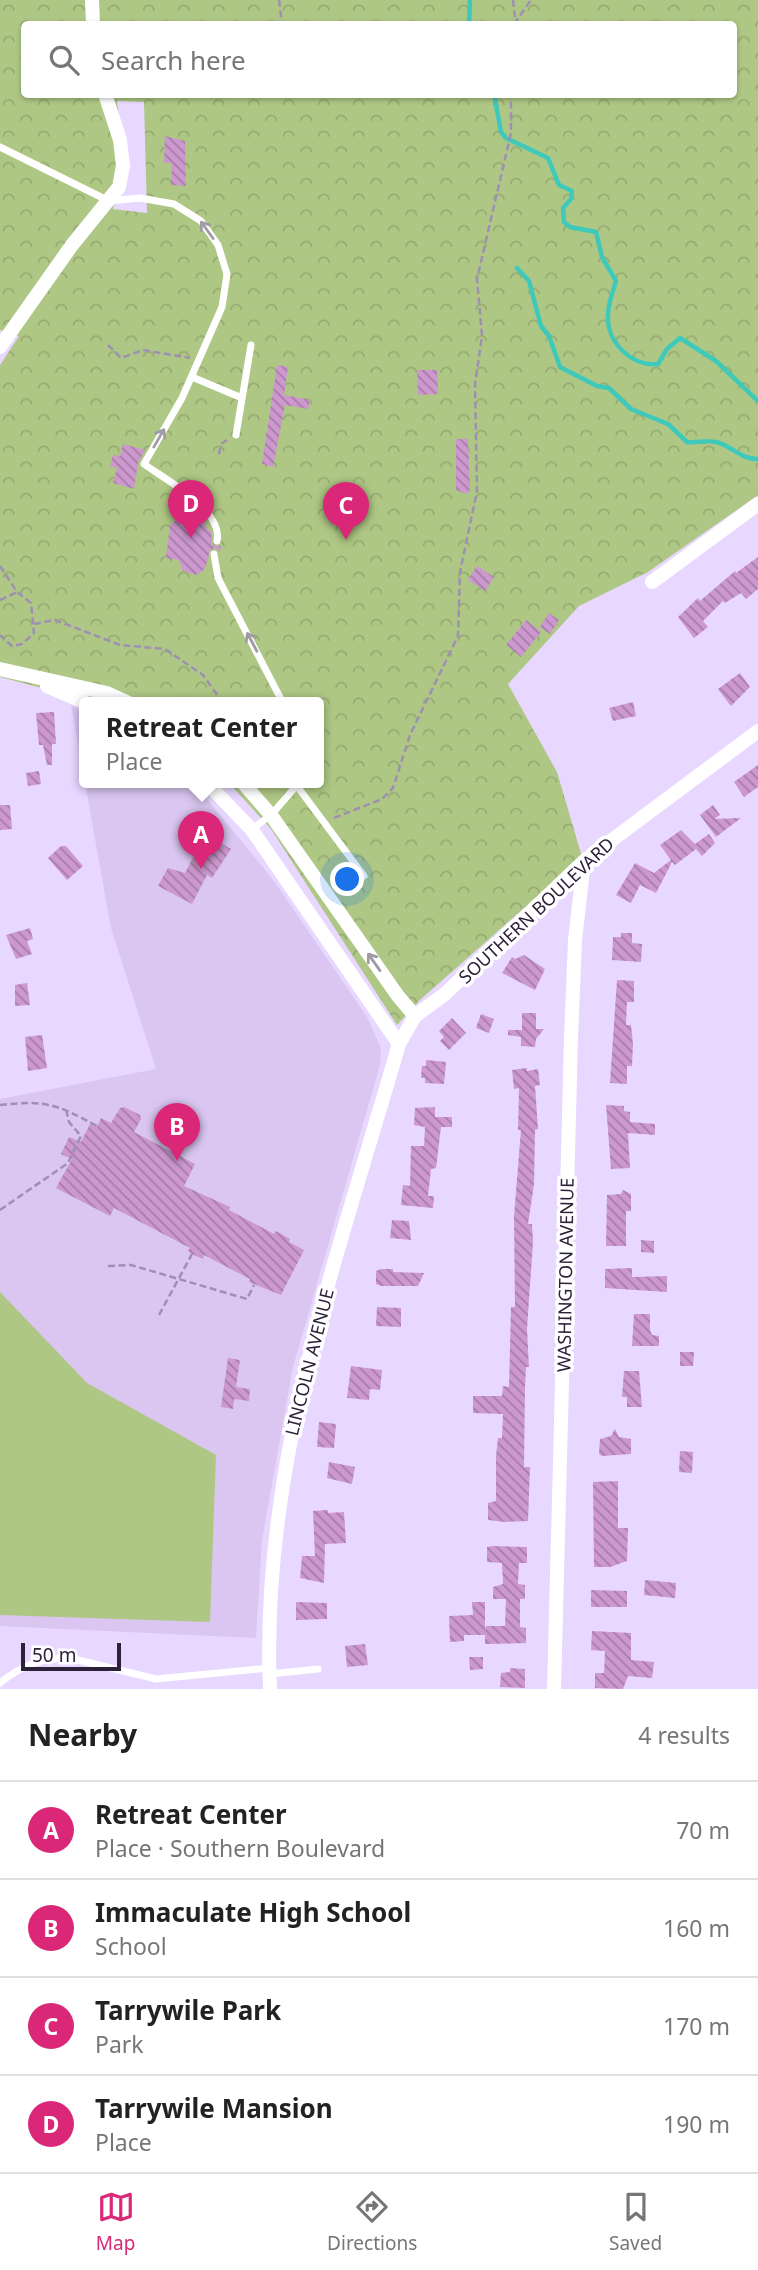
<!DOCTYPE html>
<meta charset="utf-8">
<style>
body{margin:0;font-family:"Noto Sans",sans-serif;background:#f2f2f2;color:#222}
.scale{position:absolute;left:21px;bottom:18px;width:100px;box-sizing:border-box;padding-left:7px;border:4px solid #2d213a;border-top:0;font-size:19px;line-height:24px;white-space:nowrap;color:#2d213a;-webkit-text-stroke:5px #fff;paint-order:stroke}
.you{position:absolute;left:348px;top:880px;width:24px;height:24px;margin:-18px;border:5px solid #fff;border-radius:50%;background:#1a73e8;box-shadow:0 0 0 10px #1a73e833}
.badge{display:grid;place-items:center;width:46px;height:46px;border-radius:50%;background:#db2777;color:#fff;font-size:23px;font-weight:700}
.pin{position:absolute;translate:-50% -58px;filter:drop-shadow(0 2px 4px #0008)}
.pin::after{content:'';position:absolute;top:37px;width:24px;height:21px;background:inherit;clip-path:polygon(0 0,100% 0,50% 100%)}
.popup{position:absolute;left:79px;top:697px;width:245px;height:91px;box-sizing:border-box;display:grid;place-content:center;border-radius:7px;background:#fff;filter:drop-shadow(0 2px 5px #0005);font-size:23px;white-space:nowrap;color:#767676}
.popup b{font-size:26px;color:#222}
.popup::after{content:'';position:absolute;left:50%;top:100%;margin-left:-14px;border:14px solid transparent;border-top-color:#fff}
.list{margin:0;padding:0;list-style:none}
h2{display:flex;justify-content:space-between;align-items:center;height:91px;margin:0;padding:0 28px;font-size:30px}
h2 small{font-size:23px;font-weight:400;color:#767676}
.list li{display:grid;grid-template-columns:46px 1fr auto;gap:21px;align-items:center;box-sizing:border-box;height:98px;padding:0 28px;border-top:2px solid #e0e0e0}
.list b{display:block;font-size:26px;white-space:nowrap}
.list p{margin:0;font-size:23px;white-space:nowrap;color:#767676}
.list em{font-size:23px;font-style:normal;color:#767676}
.icon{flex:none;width:38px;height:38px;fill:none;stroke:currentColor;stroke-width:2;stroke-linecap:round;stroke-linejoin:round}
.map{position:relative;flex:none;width:758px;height:1689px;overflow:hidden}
.search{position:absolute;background:#fff;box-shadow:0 2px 5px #0004;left:21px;right:21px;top:21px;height:77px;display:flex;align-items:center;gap:18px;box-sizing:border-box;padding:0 24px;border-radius:7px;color:#767676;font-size:26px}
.sheet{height:483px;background:#fff}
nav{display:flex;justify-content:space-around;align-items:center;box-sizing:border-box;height:98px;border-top:2px solid #e0e0e0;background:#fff;font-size:19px;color:#767676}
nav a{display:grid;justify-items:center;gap:4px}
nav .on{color:#db2777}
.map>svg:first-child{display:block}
</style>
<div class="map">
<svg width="758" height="1689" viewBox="0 0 758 1689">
<defs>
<pattern id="park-crowns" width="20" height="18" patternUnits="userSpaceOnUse" patternTransform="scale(1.75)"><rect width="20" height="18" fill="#aec784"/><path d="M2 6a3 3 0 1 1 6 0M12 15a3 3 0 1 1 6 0" fill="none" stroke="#96ab73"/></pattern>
<pattern id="building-back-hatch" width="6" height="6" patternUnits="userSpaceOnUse" patternTransform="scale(1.75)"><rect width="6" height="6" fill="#cc98ce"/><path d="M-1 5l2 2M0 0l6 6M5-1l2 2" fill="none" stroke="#a67ca8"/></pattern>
</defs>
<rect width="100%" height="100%" fill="#e8d7ff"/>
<path fill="#dac6f1" d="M71,705l13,8v64z
M85,783h105l12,10 72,88 93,136 14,31 -1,17 -87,302 -31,173 -6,98 -256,-12v-527l156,-30 -45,-141z"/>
<path fill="url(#park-crowns)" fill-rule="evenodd" d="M0,0h758v495l-110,77 -69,34 -71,78 49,88 25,85 -161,142 -24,26 -126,-196 -42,-46h89v-80h-219l-99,-26v-312l19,-29 -19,-6zM24,24h710v70h-710zM117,101l27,1 3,111 -34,-4 9,-63z"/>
<path fill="#aec784" d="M0,1292l87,91 129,72 -6,167 -210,-7z"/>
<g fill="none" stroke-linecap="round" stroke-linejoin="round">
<path stroke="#3ec9bb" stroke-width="4.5" d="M469,24l1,-24
M494,94l7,38 5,6 42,20 11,27 13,6 -1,8 -8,9 1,14 6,5 26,5 6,25 14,24c-3,11 -8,22 -8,34 -2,27 24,52 50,49l9,-15 13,-11 36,23 42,40
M517,268l12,13 12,45 8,10 11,31 37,19 12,2 22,21 37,15 19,18c10,1 20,-2 29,0 17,4 23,17 42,17"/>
</g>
<path fill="url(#building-back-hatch)" d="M165,136l20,5 1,45 -15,-1 1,-22h-8z
M277,365l11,2 -4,28 26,5 -2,9 -23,-4 -12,62 -11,-3z
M417,370h20l1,24 -20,1z
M456,439h12l2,51 -4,4 -10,-4z
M123,444l22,6 -7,13 -4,26 -21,-6 4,-15 -7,-2 3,-11 7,1z
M181,508l14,2 -1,6 9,2 4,12 4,1 1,14 9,1 -1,6 -5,-4 -5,2 -5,19 -9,6 -13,-4 -4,-11 -13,-2 4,-33 9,-8z
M758,557v32l-12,10 -5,-6 -16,10 -2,-2 -20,20 5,6 -14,11 -16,-21 20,-19 2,3 35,-30 1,2z
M477,566l17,11 -9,14 -17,-11z
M549,613l10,7 -9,14 -10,-7z
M526,620l15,12 -20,25 -15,-12z
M740,673l10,14 -19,19 -13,-17z
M633,702l3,14 -23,5 -4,-13z
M54,712l2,32h-4v21h-5l-4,-20h-4l-3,-32z
M758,765v22l-14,10 -10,-15z
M39,771l2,13 -13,2 -2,-13z
M0,805h10l2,24 -12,1z
M713,805l7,10 -6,4 27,-1 -25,19 -16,-22z
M681,830l14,14 14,-10 6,9 -13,13 -6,-7 -21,16 -3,-3 -16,31 -16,-8 -9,18 -15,-8 19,-32 19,10 17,-13 -11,-15z
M205,834l26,15 -19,29 -5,-3 -15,29 -34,-18 10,-18 17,5z
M61,846h5l17,20 -16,14 -19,-22z
M30,928l3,11 -6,2 5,13 -16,5 -10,-24z
M621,933h11v10l10,1 -1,18 -29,-2 1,-23h8z
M524,955l21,14 -10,21 -33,-17 10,-16 3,2z
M617,980l17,1v21h-7l-1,23h5l2,19 -1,22h-5v18l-17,-1z
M27,983l3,22 -15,1v-21z
M522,1013h14v16h8l-8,10 -1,8 -14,-1v-9l-13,-2v-5h14z
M481,1014l13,5 -5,14 -13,-5z
M452,1018l14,15 -17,17 -9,-9 4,-4 -5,-6z
M42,1035l5,33 -19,3 -3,-34z
M426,1060l20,2 -2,22 -19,-1v-5h-4l1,-12h4z
M527,1068v3l11,-2 2,16 -5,1 3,43 -3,1 -1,54 -6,40h4l1,18 -6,87 2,38h-3l-1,20 -1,80h6l-2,54 -23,1 -17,-2v-17l8,-2v-45l2,-18h4l1,-24 -30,-1v-17h29l1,-10 6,1 2,-80h4l-1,-91 7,-86h-3l1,-42 -5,1 -2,-19z
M606,1105l18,1v5l6,1v10l25,2v11l-27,-2 2,35 -19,1z
M124,1107l16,8 1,4 -7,13 61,32 -11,22 46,21 -1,3 45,24 2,-3 14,8 -1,3 15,8 -23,45 -32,-13 1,-3 -46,-24 -1,4 -11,-5 -4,-3 2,-3 -76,-40 -4,8 -54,-28 16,-29 -11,-5 8,-17 12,5 9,-18 7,3 4,-9 10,5 9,-15z
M435,1107v10h17v10h-11l-5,41 -5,1 -3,27h6l-1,12 -32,-3 2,-20 7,1 1,-40h13l1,-19 -11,-2 1,-17z
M623,1190l8,4v17h-5v35h-20l1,-51 14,-1z
M392,1220l17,1 2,19 -21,-2z
M641,1240l13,1v12l-13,-1z
M632,1268v9l35,-1v16l-62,-4v-19z
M381,1269h12v3l31,1 -6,13h-37l-5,-2v-13z
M377,1307l24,1v19l-25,-1z
M634,1314h16v16l2,5 7,1v10h-27z
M680,1352h14l-1,14h-13z
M228,1358l12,2 -4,27 14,2 -1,12 -15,-2 -1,10 -12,-2z
M351,1366l31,4 -2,20 -10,-1 -1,11 -22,-2z
M624,1371h15l3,36h-15v-10h-5z
M319,1422l17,2 -2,24 -17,-1z
M615,1429l4,8 12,2v15l-29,2 -3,-2 1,-15 11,-3z
M680,1451l13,1 -1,21 -13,-1z
M329,1462l26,5 -3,17 -25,-6z
M618,1481v47h10l-1,33 -17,6h-16l-1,-85z
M328,1510v3l16,-1 2,31 -21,1 -1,39 -24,-5 2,-22h13l-2,-45z
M493,1546l34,1v16h-8l-1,21 7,1v14h-5v28l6,1v15l-41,1v-9h-21v6l-14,1 -1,-26 24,-1 -1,-13h13v29l1,-5h19l1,-27h-13v-12l10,-3 -1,-21 -15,-1v-15z
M645,1580l31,3 -1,15 -31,-3z
M591,1590l36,1v16h-36z
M296,1602l31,1v16l-31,1z
M592,1631l39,2v27l23,2 -2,16 -24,-2 -5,13 -28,-1v-15h9l1,-22 -14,-1z
M365,1644l3,21 -21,2 -2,-21z
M469,1657h14v12l-13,1z
M510,1668l15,1v19l-25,-1 1,-14 9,-1z"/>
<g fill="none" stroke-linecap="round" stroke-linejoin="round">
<path stroke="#9f90b3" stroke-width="2.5" stroke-dasharray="7 3.5" stroke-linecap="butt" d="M279,0l3,24
M513,0l2,18
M514,24l17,-24
M108,345l13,13 22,-8 47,8
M219,454l2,-10 6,-4
M0,566l17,26 14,11 3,30 -12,11 -10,2 -12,-11
M0,600l17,-8
M34,624l21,-4 65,25 45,4 38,26 20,28
M334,818l48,-19 11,-11 17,-53 48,-99 2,-64 17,-81 -2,-107 7,-48 -5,-57 34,-146v-39
M0,1105c47,-5 56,-1 97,21
M0,1210l68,-47 13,-27 -12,-14 -3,-13
M108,1266l23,-1 116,34 7,-14
M159,1315l33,-61"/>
<path stroke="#fff" stroke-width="7" d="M0,147l109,54 31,-3 34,6 27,17 17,24 9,29 -5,33 -40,91 -38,66c22,16 80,47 73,77
M192,377l50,21
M236,435l15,-90
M214,554l4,24 65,125
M297,786l67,90
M252,829l19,-14 27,-31
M270,1674l48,-5
M0,1683c22,-18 42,-25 70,-25l86,21 113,-11"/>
<path stroke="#fff" stroke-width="14" d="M92,0l1,24
M0,347l72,-102 47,-58 4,-21 -3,-26 -15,-46
M652,582l106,-78
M0,669l107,24 22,10
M47,686l39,17
M207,783l45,47 147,214
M243,783l28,32 127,181 17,20
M270,1689c-10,-223 68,-433 129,-645l16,-28 30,-22 139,-133 174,-130
M554,1689l17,-651 4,-98 9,-79"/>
</g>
<defs><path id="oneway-shaft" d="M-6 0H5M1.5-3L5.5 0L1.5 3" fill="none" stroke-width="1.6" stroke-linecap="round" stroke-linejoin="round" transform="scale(1.75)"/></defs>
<g stroke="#a09ba6">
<use href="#oneway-shaft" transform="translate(207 230) rotate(-126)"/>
<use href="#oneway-shaft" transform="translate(159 438) rotate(-60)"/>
<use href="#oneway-shaft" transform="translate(252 642) rotate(-118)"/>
<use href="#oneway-shaft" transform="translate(374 962) rotate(-125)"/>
</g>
<g text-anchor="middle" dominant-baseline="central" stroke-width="7" stroke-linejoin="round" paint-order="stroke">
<g font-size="18" fill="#2d213a" stroke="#fff">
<text transform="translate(536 910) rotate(-43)">SOUTHERN BOULEVARD</text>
<text transform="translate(565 1275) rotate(-89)">WASHINGTON AVENUE</text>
<text transform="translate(309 1362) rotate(-76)">LINCOLN AVENUE</text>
</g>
</g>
</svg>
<div class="scale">50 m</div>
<div class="you"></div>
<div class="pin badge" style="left:201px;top:869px">A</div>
<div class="popup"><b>Retreat Center</b>Place</div>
<div class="pin badge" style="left:177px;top:1161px">B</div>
<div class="pin badge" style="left:346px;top:540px">C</div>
<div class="pin badge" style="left:191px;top:538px">D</div>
<div class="search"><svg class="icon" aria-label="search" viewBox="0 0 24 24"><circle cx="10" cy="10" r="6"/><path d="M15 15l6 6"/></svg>Search here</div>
</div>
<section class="sheet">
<h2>Nearby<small>4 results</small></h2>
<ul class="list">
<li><span class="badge">A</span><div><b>Retreat Center</b><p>Place · Southern Boulevard</p></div><em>70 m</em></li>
<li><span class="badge">B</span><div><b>Immaculate High School</b><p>School</p></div><em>160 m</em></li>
<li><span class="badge">C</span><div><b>Tarrywile Park</b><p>Park</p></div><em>170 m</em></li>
<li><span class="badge">D</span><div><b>Tarrywile Mansion</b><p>Place</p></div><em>190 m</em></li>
</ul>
</section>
<nav>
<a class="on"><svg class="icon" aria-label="map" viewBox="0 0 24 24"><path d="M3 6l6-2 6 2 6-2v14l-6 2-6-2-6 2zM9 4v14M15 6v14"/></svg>Map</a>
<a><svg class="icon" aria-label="directions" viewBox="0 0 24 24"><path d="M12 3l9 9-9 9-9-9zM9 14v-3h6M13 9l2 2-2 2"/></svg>Directions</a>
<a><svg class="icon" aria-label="saved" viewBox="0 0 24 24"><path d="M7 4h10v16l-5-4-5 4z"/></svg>Saved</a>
</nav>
